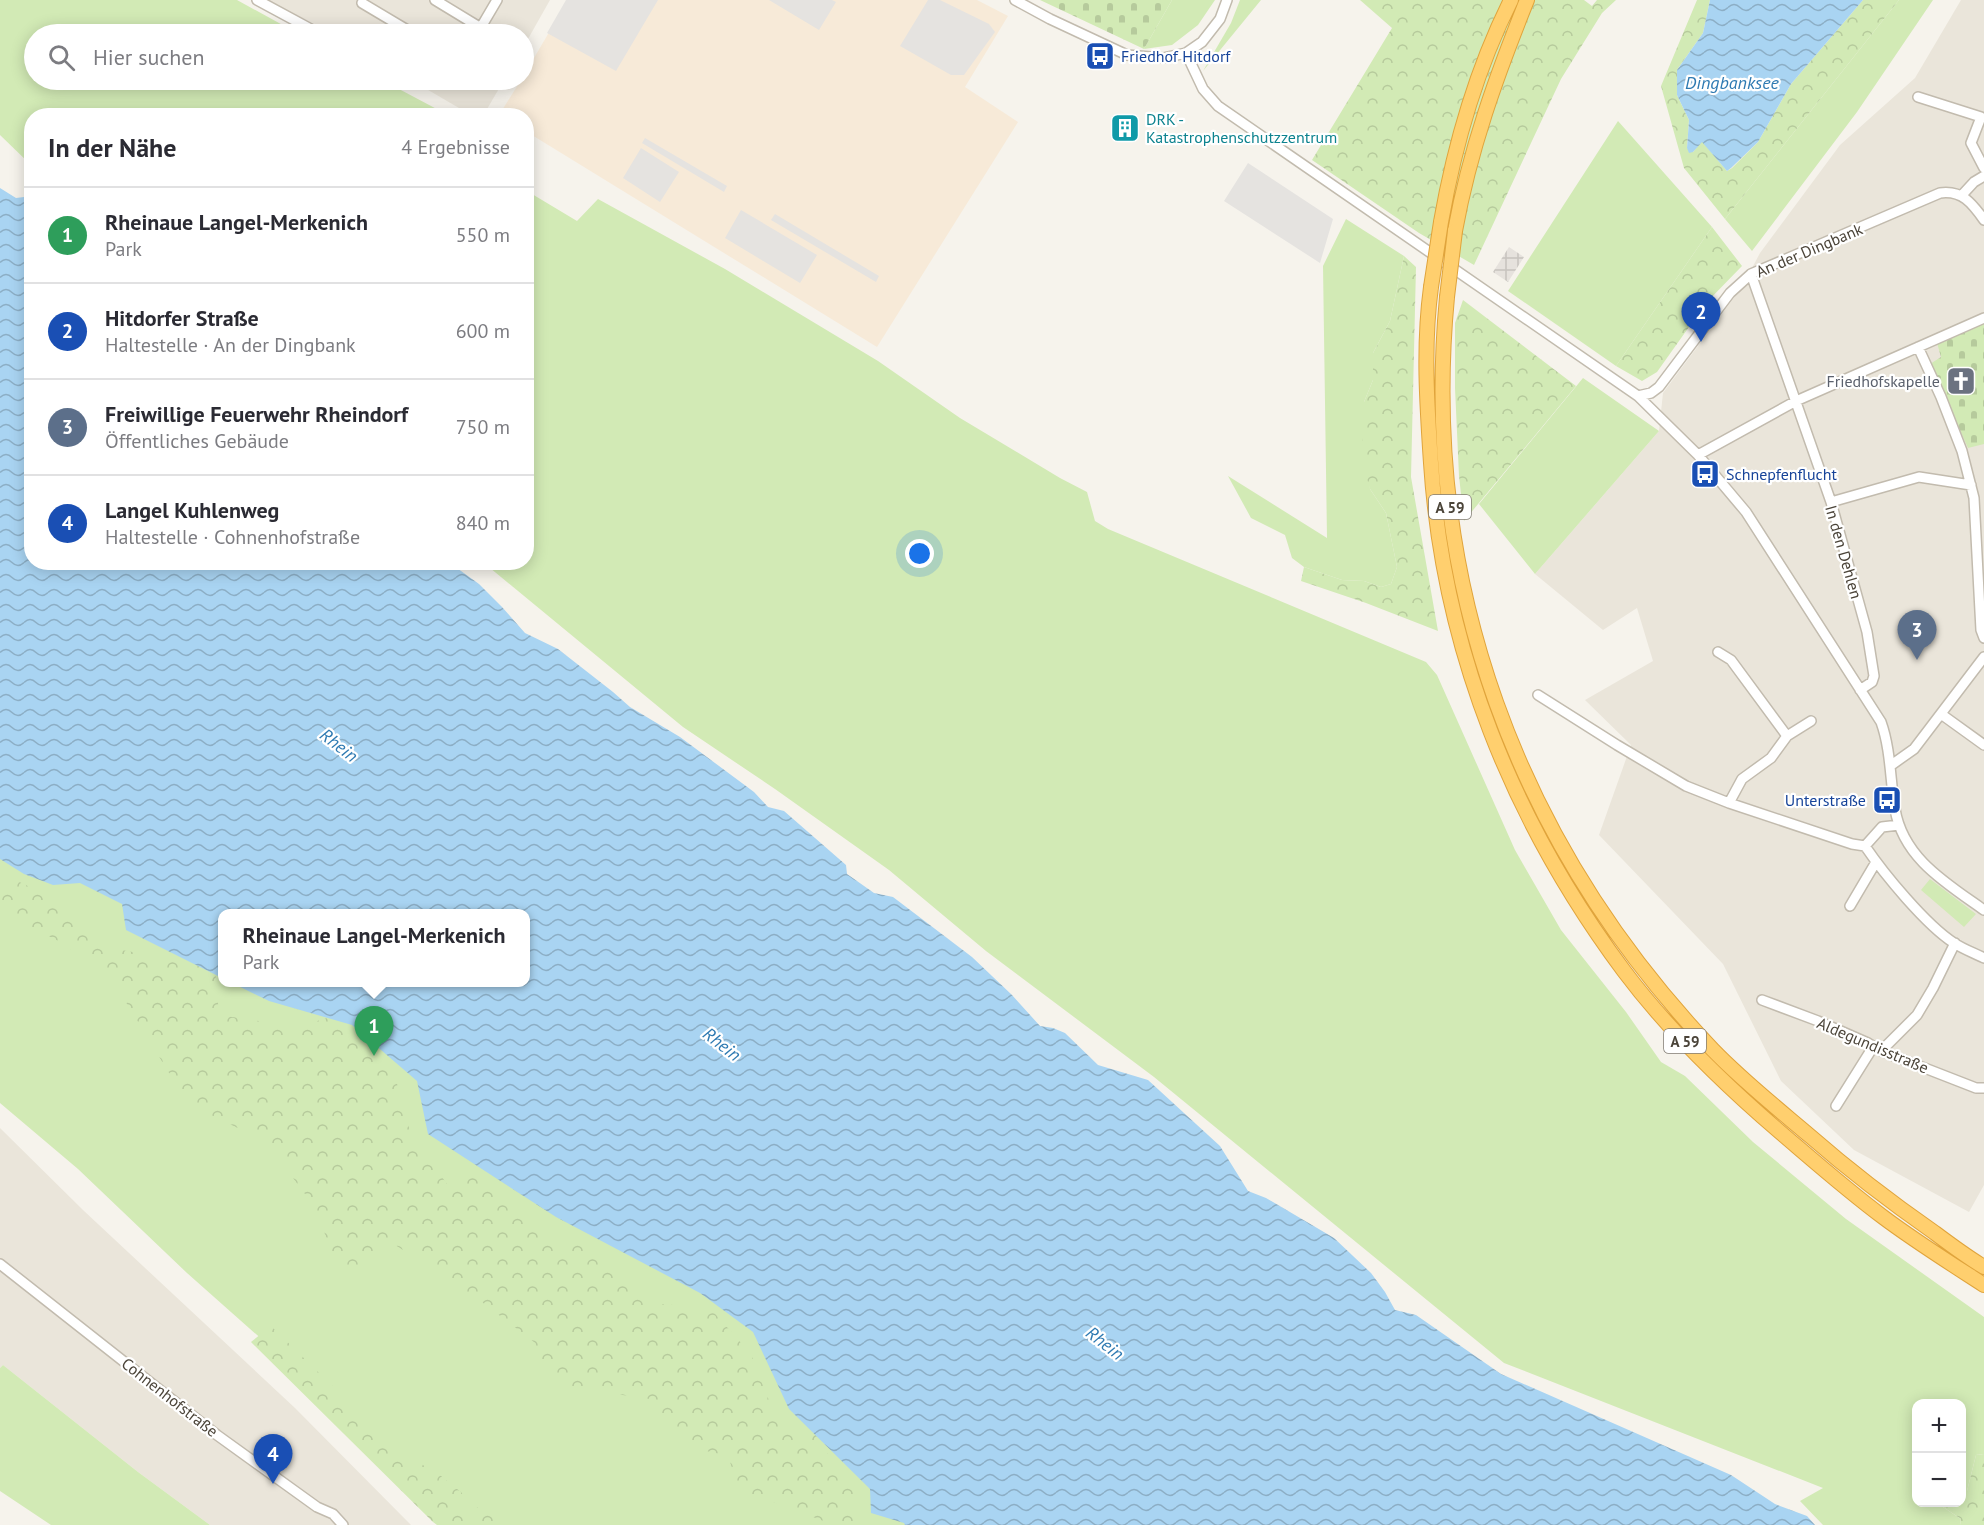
<!DOCTYPE html>
<html lang="de">
<meta charset="utf-8">
<style>
body{margin:0;font-family:"PT Sans",sans-serif;background:#f7f7f7;color:#2b2b33}
.controls{position:absolute;right:18px;bottom:18px;display:grid;overflow:hidden;border-radius:12px;box-shadow:0 3px 15px #0003}
.controls button{width:54px;height:54px;display:grid;place-items:center;padding:0;border:0;border-bottom:2px solid #e1e1e2;background:#fff;color:#2b2b33;font:30px sans-serif}
.you{position:absolute;left:920px;top:554px;width:21px;height:21px;margin:-15px;border:4px solid #fff;border-radius:50%;background:#1a73e8;box-shadow:0 0 0 9px #1a73e833}
.badge{display:grid;place-items:center;width:39px;height:39px;border-radius:50%;background:#fc3f1d;color:#fff;font-size:20px;font-weight:700}
.pin{position:absolute;translate:-50% -50px;filter:drop-shadow(0 2px 3px #0008)}
.pin::after{content:'';position:absolute;top:32px;width:21px;height:18px;background:inherit;clip-path:polygon(0 0,100% 0,50% 100%)}
.popup{position:absolute;left:218px;top:909px;width:312px;height:78px;box-sizing:border-box;display:grid;place-content:center;border-radius:12px;background:#fff;filter:drop-shadow(0 2px 4px #0005);font-size:20px;white-space:nowrap;color:#7c7c81}
.popup b{font-size:22px;color:#2b2b33}
.popup::after{content:'';position:absolute;left:50%;top:100%;margin-left:-12px;border:12px solid transparent;border-top-color:#fff}
.list{margin:0;padding:0;list-style:none}
h2{display:flex;justify-content:space-between;align-items:center;height:78px;margin:0;padding:0 24px;font-size:26px}
h2 small{font-size:20px;font-weight:400;color:#7c7c81}
.list li{display:grid;grid-template-columns:39px 1fr auto;gap:18px;align-items:center;box-sizing:border-box;height:96px;padding:0 24px;border-top:2px solid #e1e1e2}
.list b{display:block;font-size:22px;white-space:nowrap}
.list p{margin:0;font-size:20px;white-space:nowrap;color:#7c7c81}
.list em{font-size:20px;font-style:normal;color:#7c7c81}
.icon{flex:none;width:33px;height:33px;fill:none;stroke:currentColor;stroke-width:2;stroke-linecap:round;stroke-linejoin:round}
.map{position:relative;flex:none;width:1984px;height:1525px;overflow:hidden}
.search{position:absolute;background:#fff;box-shadow:0 3px 15px #0003;left:24px;top:24px;width:510px;height:66px;display:flex;align-items:center;gap:15px;box-sizing:border-box;padding:0 21px;border-radius:33px;color:#7c7c81;font-size:22px}
.panel{position:absolute;background:#fff;box-shadow:0 3px 15px #0003;left:24px;top:108px;width:510px;height:462px;border-radius:24px}
.map>svg:first-child{display:block}
</style>
<div class="map">
<svg width="1984" height="1525" viewBox="0 0 1984 1525">
<defs>
<pattern id="industrial-grid" width="8" height="8" patternUnits="userSpaceOnUse" patternTransform="scale(1.5)"><rect width="8" height="8" fill="#e6e2dd"/><path d="M0 4h8M4 0v8" fill="none" stroke="#c7c3be"/></pattern>
<pattern id="forest-crowns" width="20" height="18" patternUnits="userSpaceOnUse" patternTransform="scale(1.5)"><rect width="20" height="18" fill="#d2eab5"/><path d="M2 6a3 3 0 1 1 6 0M12 15a3 3 0 1 1 6 0" fill="none" stroke="#b6ca9c"/></pattern>
<pattern id="cemetery-stones" width="16" height="16" patternUnits="userSpaceOnUse" patternTransform="scale(1.5)"><rect width="16" height="16" fill="#d2eab5"/><path d="M2 7V4a2 2 0 0 1 4 0v3zM10 15v-3a2 2 0 0 1 4 0v3z" fill="#b6ca9c"/></pattern>
<pattern id="water-waves" width="16" height="10" patternUnits="userSpaceOnUse" patternTransform="scale(1.5)"><rect width="16" height="10" fill="#a9d4f2"/><path d="M0 5q4-4 8 0t8 0" fill="none" stroke="#8caec5"/></pattern>
</defs>
<rect width="100%" height="100%" fill="#f6f3ec"/>
<path fill="#eae5da" d="M264,0h286l-26,46v-12h-188z
M1961,0h23v1185l-15,27 -115,-62 -73,-69 -58,-117 -124,-129 32,-90 -46,-45 68,-39 -16,-53 -34,22 -68,-56 124,-143 4,-38 79,-106 18,-34 80,-108 75,-67z
M411,80h93l-21,36 -12,-1z
M0,1128l83,82 212,198 116,117h-201l-72,-53 -135,-107 -3,3z"/>
<path fill="#f7ead8" d="M568,0h409l31,16 -43,71 53,35 -141,225 -350,-215 -1,-16 -27,-1 22,-35h3v-5z"/>
<path fill="url(#industrial-grid)" d="M1509,247l15,10 -16,25 -15,-10z"/>
<path fill="#d2eab5" fill-rule="evenodd" d="M0,0h237l62,34h-265v46h348l66,35 -416,1 -1,49 -31,-30z
M1172,0h43l-17,25 -26,20 -28,4z
M1240,0h21l-58,71 28,-48z
M1899,0h34l-76,112 -105,139 -27,-32z
M1618,121l94,106 -96,139 -108,-75z
M527,191l50,30 21,-22 127,70 153,92 82,57 100,60 27,14 8,29 13,8 318,133 11,13 78,175 46,80 65,82 35,50 24,14 68,66 93,77 138,98v137l-8,1 -9,36h-5v-87h-46v98l21,1 24,16 -1,6h-137l-23,-24 23,-13 -319,-125 -350,-286 -168,-126 -97,-81 -114,-81 -92,-62 -199,-164 42,-1z
M1346,219l58,37 -14,65 -17,32v27l-9,22 6,87 16,24 11,54 -6,17 -10,3 -17,-6 -22,-1 -38,-13 -12,-9 -7,-23 -34,-17 -23,-42 99,62 -4,-272z
M1583,378l76,53 -124,143 -56,-70z
M32,562l79,1 1242,962h-898l-119,-120 -149,-132 -109,-104 -78,-66v-512zM222,914h304v68h-304z
M1930,879l46,35 -12,13 -43,-37z
M3,1365l135,107 72,53h-159l-51,-34v-123z"/>
<path fill="url(#forest-crowns)" d="M1360,0h224l8,6 5,-6h19l-14,13 -41,66 -87,186 -55,-32 -107,-73 80,-132z
M1697,0h13l-7,33 -26,37v25l12,25 -2,28 6,4 9,-11 25,30 5,-3 26,-26 33,-58 72,-84h36l-174,219 -41,-51 -23,-82z
M1712,227l30,39 -36,37 -49,69 -15,9 -26,-15z
M1404,256l12,11 -5,210 27,154 -72,-28 -65,-22 3,-14 38,13 22,1 17,6 10,-3 6,-17 -11,-54 -16,-24 -8,-27 2,-60 9,-22v-27l17,-32z
M1463,300l113,86 -112,135 -5,-45 -4,-88v-65z
M0,873l58,27 47,47 110,20 4,48 79,12 29,-9 66,51 22,81 24,23 13,18 27,-20 63,64 51,13 63,56 53,3 42,47 31,80 34,1 21,34 21,16 -7,21 17,19h-34l-95,-36 -11,-33 -39,-9 -39,-48 -96,-14 -20,-43 -56,-43 -92,-60 -29,41 -25,-28 -18,-46 -48,-64 -63,-31 -26,-25 -53,-87 -11,-22 -55,-36 -58,-31z
M271,1326l127,124 43,26 21,17 1,15 8,4 15,-11 31,24h-80l-4,-3 -182,-180z
M1984,1454v71h-24l1,-6 -24,-16 25,-1v-11h5l9,-36z"/>
<path fill="url(#cemetery-stones)" d="M1040,0h132l-28,49z
M1984,323v121l-16,4 -38,-84 11,-7 -4,-14z"/>
<path fill="#e5e3e0" d="M566,0h92l-42,71 -69,-38z
M769,0h63l4,2 -17,28z
M928,0h12l49,24 6,8 -31,43h-13l-51,-29z
M645,138l82,48 -3,6 -82,-49z
M641,148l38,24 -19,30 -37,-24z
M1248,163l85,56 -13,44 -96,-62z
M741,210l76,45 -17,28 -75,-45z
M775,214l104,62 -3,6 -105,-62z"/>
<path fill="url(#water-waves)" d="M1710,0h153l-72,84 -33,58 -27,26 -4,3 -25,-29 -9,10 -4,1 -2,-5 2,-28 -12,-25v-25l26,-37z
M0,188l16,10 8,-1 7,4 1,361 418,1 29,21 23,23 23,26 33,16 55,43 17,15 50,30 74,55 14,15 16,4 62,54 1,9 27,19 19,4 79,60 40,38 28,31 13,2 12,5 33,32 50,15 72,66 28,45 18,7 68,40 37,35 14,19 10,18 21,5 85,59 230,101 44,29 32,12 8,9h-910l-1,-2 -33,-10 -1,-24 -81,-80 -36,-77 -53,-39 -144,-76 -128,-83 -11,-53 -65,-56 -83,-24 -37,-18 294,-1v-68h-304v64l-96,-48 -4,-26 -42,-21 -27,2 -29,-11 -24,-15z"/>
<g fill="none" stroke-linecap="round" stroke-linejoin="round">
<g stroke="#c2bbae" stroke-width="12">
<path id="minor" d="M257,0l63,34
M435,0l46,28
M1015,0l35,19 77,36 36,3 23,-5 16,-11 18,-23 7,-19
M362,3l52,31
M477,34l20,-34
M1186,53l17,36 15,17 420,290 60,59 48,57 135,210c10,28 9,58 14,87 8,49 51,74 89,101
M1918,97l63,20 -10,26 13,25
M1962,195l12,-13 10,-6
M1751,274l80,228 36,130 7,44 -2,6 -12,8
M1918,347l23,50 21,54 12,47 7,132 3,8
M1638,396l13,-3 8,-6 71,-94 21,-19 189,-81c22,-3 32,10 44,27
M1698,455l98,-54 188,-83
M1831,502l88,-25 52,8
M1718,652l13,8 56,76
M1538,695l79,50 69,41 43,17 123,41 13,2 17,-19 17,-2
M1941,714l43,31
M1890,766l24,-17 70,-92
M1729,803l13,-24 29,-21 16,-22 24,-15
M1865,846c19,28 61,79 89,97 9,6 20,10 30,15
M1850,906l26,-44
M1762,1000l56,21 50,22 13,8 95,37h8
M1881,1051l36,-36 16,-27 22,-45
M1836,1106l37,-59
M0,1264l217,171 100,72 16,7 10,11"/>
</g>
<g stroke="#e0a43c" stroke-width="16">
<path id="highway" d="M1441,222c13,-74 36,-154 70,-222
M1455,231c15,-82 41,-154 72,-231
M1431,287c-8,59 -4,117 0,176 12,186 82,359 193,508 45,60 100,113 156,161 34,29 68,59 103,85 32,24 67,46 101,68
M1447,297c-27,285 70,547 266,753 30,31 64,58 97,86 40,35 82,67 125,97 16,12 32,24 49,34"/>
</g>
<use href="#minor" stroke="#fff" stroke-width="9"/>
<use href="#highway" stroke="#ffcf6e" stroke-width="14"/>
<g stroke="#e0a43c" stroke-width="16" stroke-linecap="butt">
<path id="highway-bridge" d="M1431,287l10,-65
M1447,297l8,-66"/>
</g>
<use href="#highway-bridge" stroke="#ffcf6e" stroke-width="14"/>
</g>
<defs>
<g id="bus-square" transform="scale(1.5)"><rect x="-9" y="-9" width="18" height="18" rx="4" fill="#1a4fb4" stroke="#fff"/><path d="M-5-6H5V4H4V6H2V4H-2V6H-4V4H-5ZM-3.5-4V0h7V-4ZM-3.5 1.2v1.5H-2V1.2ZM2 1.2v1.5H3.5V1.2Z" fill="#fff"/></g>
<g id="building-square" transform="scale(1.5)"><rect x="-9" y="-9" width="18" height="18" rx="4" fill="#0f9aa8" stroke="#fff"/><path d="M-4-6H4V6H1V3H-1V6H-4ZM-2.5-4.3h1.7v1.8h-1.7ZM.8-4.3h1.7v1.8H.8ZM-2.5-1h1.7V.8h-1.7ZM.8-1h1.7V.8H.8Z" fill="#fff"/></g>
<g id="church-square" transform="scale(1.5)"><rect x="-9" y="-9" width="18" height="18" rx="4" fill="#6b7280" stroke="#fff"/><path d="M-1.2-6h2.4v3.5h3.3v2.4h-3.3V6h-2.4V-.1h-3.3v-2.4h3.3Z" fill="#fff"/></g>
</defs>
<g fill-rule="evenodd">
<use href="#bus-square" x="1100" y="56"/>
<use href="#building-square" x="1125" y="128"/>
<use href="#church-square" x="1961" y="381"/>
<use href="#bus-square" x="1705" y="474"/>
<use href="#bus-square" x="1887" y="800"/>
</g>
<g text-anchor="middle" dominant-baseline="central" stroke-width="4.5" stroke-linejoin="round" paint-order="stroke">
<g fill="#fff" stroke="#817c74" stroke-width="1.5">
<rect x="1429" y="495" width="42" height="24" rx="4.5"/>
<rect x="1664" y="1029" width="42" height="24" rx="4.5"/>
</g>
<g font-size="15" font-weight="bold" fill="#4b4439">
<text x="1450" y="507">A 59</text>
<text x="1685" y="1041">A 59</text>
</g>
<g font-size="16" fill="#164399" stroke="#fff" text-anchor="start">
<text x="1121" y="56">Friedhof Hitdorf</text>
<text x="1726" y="474">Schnepfenflucht</text>
<text x="1866" y="800" text-anchor="end">Unterstraße</text>
</g>
<g font-size="16" fill="#0d838f" stroke="#fff" text-anchor="start">
<text x="1146" y="119">DRK -<tspan x="1146" dy="18">Katastrophenschutzzentrum</tspan></text>
</g>
<g font-size="16" fill="#4b4439" stroke="#fff">
<text transform="translate(1809 250) rotate(-23)">An der Dingbank</text>
<text transform="translate(1844 552) rotate(74)">In den Dehlen</text>
<text transform="translate(1873 1045) rotate(23)">Aldegundisstraße</text>
<text transform="translate(170 1397) rotate(38)">Cohnenhofstraße</text>
</g>
<g font-size="16" fill="#5b616d" stroke="#fff" text-anchor="end">
<text x="1940" y="381">Friedhofskapelle</text>
</g>
<g font-size="18" font-style="italic" fill="#2e7ab2" stroke="#fff">
<text x="1732" y="82">Dingbanksee</text>
<text transform="translate(339 745) rotate(38)">Rhein</text>
<text transform="translate(722 1044) rotate(38)">Rhein</text>
<text transform="translate(1105 1343) rotate(38)">Rhein</text>
</g>
</g>
</svg>
<div class="controls">
<button>+</button>
<button>−</button>
</div>
<div class="you"></div>
<div class="pin badge" style="left:374px;top:1056px;background:#2e9e5b">1</div>
<div class="popup"><b>Rheinaue Langel-Merkenich</b>Park</div>
<div class="pin badge" style="left:1701px;top:342px;background:#1a4fb4">2</div>
<div class="pin badge" style="left:1917px;top:660px;background:#5c6f8a">3</div>
<div class="pin badge" style="left:273px;top:1484px;background:#1a4fb4">4</div>
<div class="search"><svg class="icon" aria-label="search" viewBox="0 0 24 24"><circle cx="10" cy="10" r="6"/><path d="M15 15l6 6"/></svg>Hier suchen</div>
<section class="panel">
<h2>In der Nähe<small>4 Ergebnisse</small></h2>
<ul class="list">
<li><span class="badge" style="background:#2e9e5b">1</span><div><b>Rheinaue Langel-Merkenich</b><p>Park</p></div><em>550 m</em></li>
<li><span class="badge" style="background:#1a4fb4">2</span><div><b>Hitdorfer Straße</b><p>Haltestelle · An der Dingbank</p></div><em>600 m</em></li>
<li><span class="badge" style="background:#5c6f8a">3</span><div><b>Freiwillige Feuerwehr Rheindorf</b><p>Öffentliches Gebäude</p></div><em>750 m</em></li>
<li><span class="badge" style="background:#1a4fb4">4</span><div><b>Langel Kuhlenweg</b><p>Haltestelle · Cohnenhofstraße</p></div><em>840 m</em></li>
</ul>
</section>
</div>
